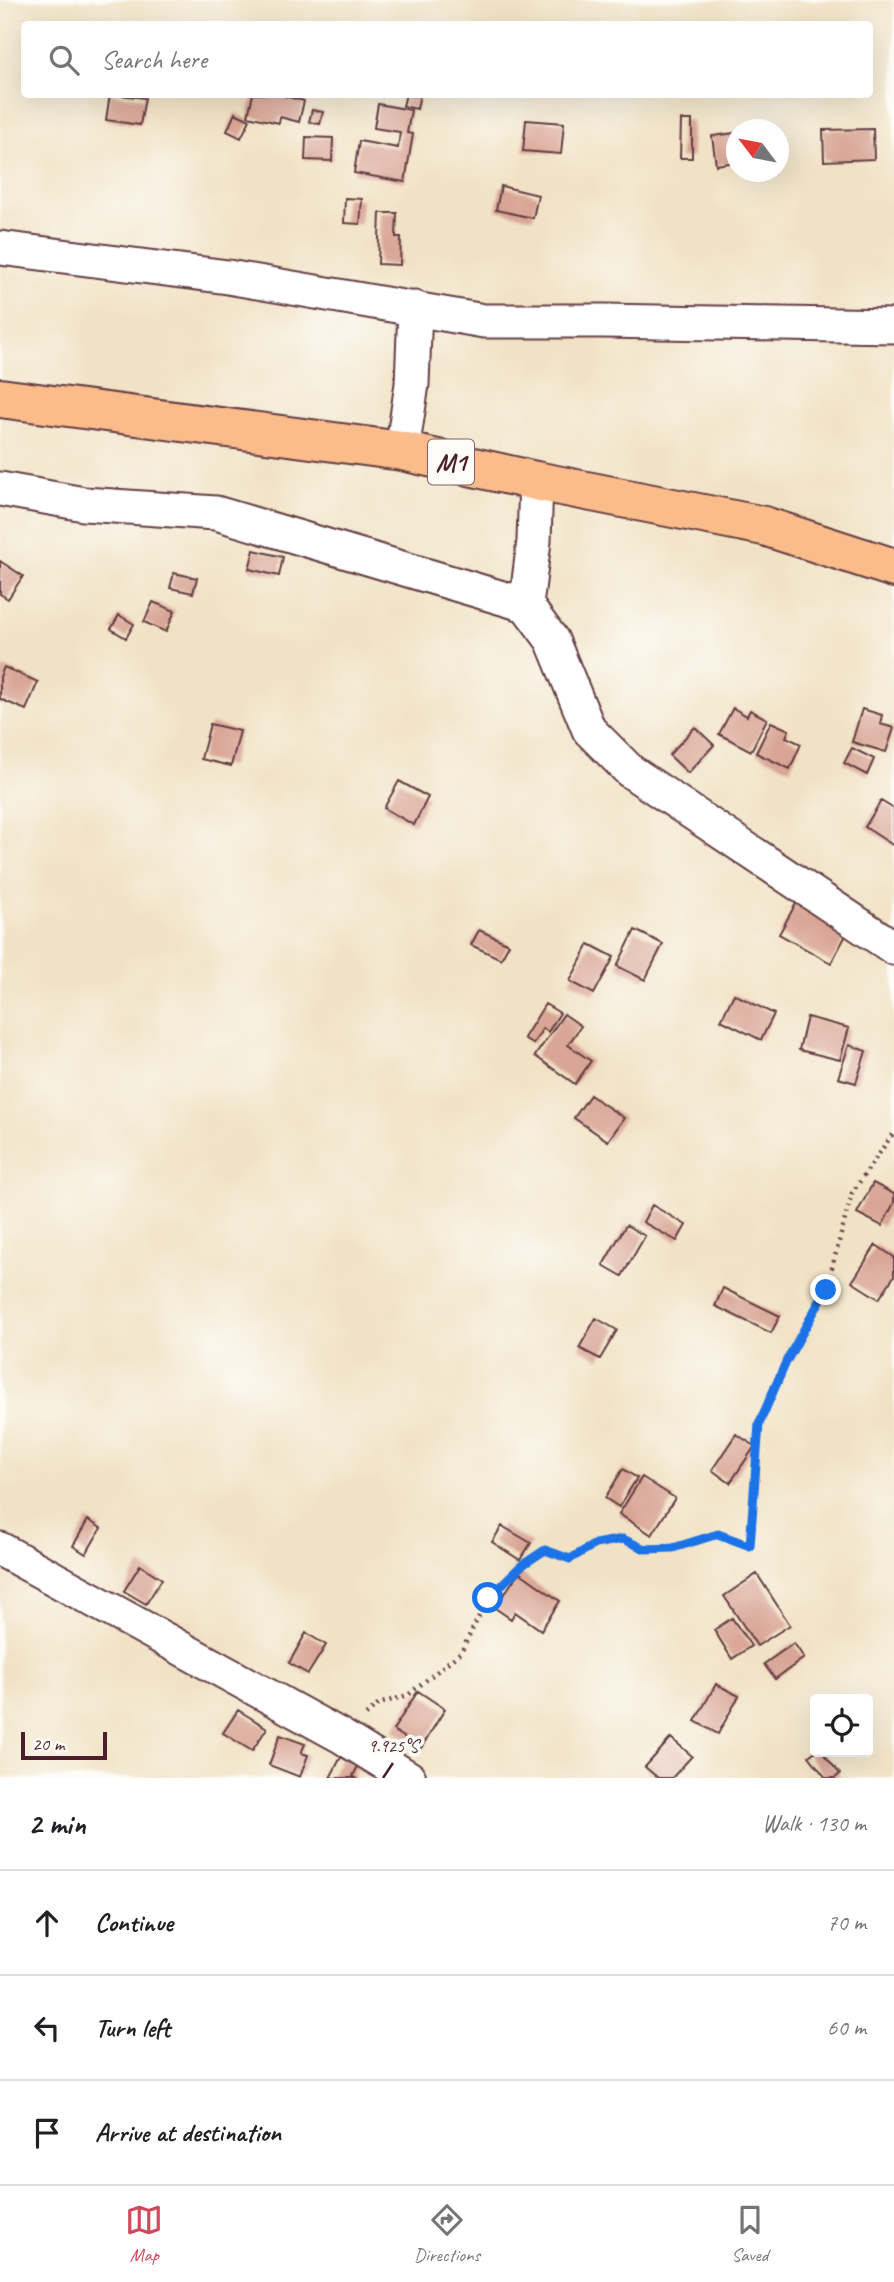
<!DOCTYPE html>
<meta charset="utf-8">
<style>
body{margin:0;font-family:Caveat,sans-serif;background:#f6f6f6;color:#202124}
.controls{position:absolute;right:21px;bottom:21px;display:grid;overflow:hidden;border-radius:7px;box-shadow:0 7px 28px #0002}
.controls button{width:63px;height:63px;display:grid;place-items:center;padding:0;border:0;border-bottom:2px solid #e0e0e0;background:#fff;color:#202124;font:35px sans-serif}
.compass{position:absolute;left:726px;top:119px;width:63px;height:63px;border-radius:50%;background:#fff;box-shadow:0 7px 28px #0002;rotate:302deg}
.scale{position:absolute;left:21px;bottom:18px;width:86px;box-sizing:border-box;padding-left:7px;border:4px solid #4a1f2b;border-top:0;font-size:19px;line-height:24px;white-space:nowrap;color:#4a1f2b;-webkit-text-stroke:5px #fdfcf7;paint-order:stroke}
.stop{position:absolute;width:21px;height:21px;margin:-16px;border:5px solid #1a73e8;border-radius:50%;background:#fff}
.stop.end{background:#1a73e8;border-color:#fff;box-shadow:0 2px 7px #0008}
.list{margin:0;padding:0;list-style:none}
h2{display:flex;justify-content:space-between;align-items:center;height:91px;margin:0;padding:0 28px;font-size:30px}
h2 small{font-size:23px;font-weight:400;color:#757577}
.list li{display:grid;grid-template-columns:46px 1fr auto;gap:21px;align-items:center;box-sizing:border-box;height:105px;padding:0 28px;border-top:2px solid #e0e0e0}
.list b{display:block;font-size:26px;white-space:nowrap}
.list em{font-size:23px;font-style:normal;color:#757577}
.icon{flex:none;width:38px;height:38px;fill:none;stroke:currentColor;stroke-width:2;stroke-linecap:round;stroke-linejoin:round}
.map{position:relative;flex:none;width:894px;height:1778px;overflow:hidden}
.search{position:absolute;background:#fff;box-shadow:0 7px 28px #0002;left:21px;right:21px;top:21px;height:77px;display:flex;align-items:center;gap:18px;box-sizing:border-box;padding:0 24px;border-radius:7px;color:#757577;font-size:26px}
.sheet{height:406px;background:#fff}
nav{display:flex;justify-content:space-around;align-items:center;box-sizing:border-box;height:98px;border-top:2px solid #e0e0e0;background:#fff;font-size:19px;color:#757577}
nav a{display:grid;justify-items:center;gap:4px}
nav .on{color:#d1495b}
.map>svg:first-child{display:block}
</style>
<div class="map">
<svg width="894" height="1778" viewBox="0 0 894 1778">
<rect width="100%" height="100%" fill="#fdfcf7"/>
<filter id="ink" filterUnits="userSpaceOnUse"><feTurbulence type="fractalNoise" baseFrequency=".0143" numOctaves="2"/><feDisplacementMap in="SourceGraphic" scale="14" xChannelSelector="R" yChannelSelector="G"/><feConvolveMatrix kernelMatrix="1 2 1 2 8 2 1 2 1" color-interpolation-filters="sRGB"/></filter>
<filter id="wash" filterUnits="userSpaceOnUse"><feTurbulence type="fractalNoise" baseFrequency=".00686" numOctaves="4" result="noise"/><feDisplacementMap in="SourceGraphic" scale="28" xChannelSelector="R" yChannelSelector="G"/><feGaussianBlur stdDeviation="1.57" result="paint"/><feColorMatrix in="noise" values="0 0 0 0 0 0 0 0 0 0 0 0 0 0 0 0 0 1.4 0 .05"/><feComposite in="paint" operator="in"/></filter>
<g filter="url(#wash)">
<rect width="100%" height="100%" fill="#f1e2c5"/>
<g id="blocks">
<path fill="#d9a595" d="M110,94l35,4 -5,27 -34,-5z
M253,94h33l-1,2 19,5 -5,21 -19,-5 -1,6 -31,-7z
M406,94h14l-3,15 -14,-3z
M378,104l33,6 -4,23 6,1 -8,48 -51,-9 5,-32 39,7 2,-16 -26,-4z
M312,110l11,2 -3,12 -11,-2z
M235,113l15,7 -9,18 -14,-7z
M526,120l38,3 -3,31 -38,-3z
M681,120h11v38h-12z
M873,129l1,30 -50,2 -1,-31z
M736,133v29l-20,3 -4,-29z
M306,137l27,1 -1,23 -27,-1z
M501,186l37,9 -5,23 -37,-8z
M345,198l17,1 -2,25 -16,-1z
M380,213h17l-1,24h5l-1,28 -22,-1z
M254,550l29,7 -4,19 -30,-7z
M0,561l23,15 -15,23 -8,-5z
M174,573l23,5 -4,15 -23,-5z
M153,602l22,9 -9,21 -22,-10z
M119,615l15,9 -8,14 -15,-9z
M4,667l34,15 -12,28 -26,-11v-22z
M733,708l14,8 3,-6 17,9 -16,32 -32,-17z
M862,709l20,6 -2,9 14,4 -8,24 -34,-10z
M771,722l18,8 -3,7 15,7 -11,25 -34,-16z
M210,724l30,7 -9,35 -30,-7z
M695,727l19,18 -26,28 -19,-18z
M852,748l22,11 -7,16 -23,-12z
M399,781l29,16 -14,28 -30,-17z
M881,801l13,8v37l-29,-19z
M799,898l52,28 -20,37 -52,-29z
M479,930l30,14 -8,15 -30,-14z
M635,930l28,14 -18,36 -28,-14z
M589,944l25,13 -20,37 -24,-13z
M734,994l40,20 -13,26 -40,-20z
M545,1004l15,9 -12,19 -5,-4 -10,16 -9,-6z
M564,1014l17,12 -13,19 23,16 -16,23 -40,-28z
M807,1017l42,11 -9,32 -41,-10z
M849,1045l17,6 -10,32 -18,-5z
M590,1095l34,23 -16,23 -34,-23z
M873,1183l21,11v9l-12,23 -25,-13z
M652,1205l34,20 -9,16 -34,-19z
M626,1225l19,11 -23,40 -19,-11z
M876,1245l18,12v19l-15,23 -27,-17z
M723,1288l57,28 -9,17 -56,-27z
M596,1318l21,12 -17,29 -21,-11z
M736,1434l19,12 -25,37 -18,-13z
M623,1469l14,9 -18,29 -14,-9z
M642,1477l33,21 -23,37 -33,-21z
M88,1520l13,8 -15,26 -13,-8z
M502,1526l29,17 -11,17 -28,-18z
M140,1565l22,14 -16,25 -22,-13z
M519,1572l41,29 -19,29 -26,-18 -4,7 -16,-11z
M757,1574l33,51 -33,21 -33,-50z
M732,1618l19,28 -19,13 -18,-29z
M306,1633l20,12 -18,29 -19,-11z
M794,1643l10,15 -29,21 -11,-15z
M716,1684l23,12 -21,38 -23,-13z
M418,1691l27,18 -24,39 -28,-18z
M238,1710l29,18 -15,23 -29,-18z
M280,1735l25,9 -4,9 7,2 -8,22 -31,-12z
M671,1738l21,18 -20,22h-14l-13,-11z
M814,1752h8l18,22 -5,4h-9l-17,-22z
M341,1757l17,9 -5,10 3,2h-26z"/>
</g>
</g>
<g filter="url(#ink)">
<use href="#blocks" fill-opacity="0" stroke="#633c42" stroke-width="2"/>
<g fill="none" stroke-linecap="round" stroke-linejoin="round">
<g stroke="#633c42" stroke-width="37">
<path id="minor" d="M0,248l228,29 256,44h119l291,5
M402,451l10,-67 3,-76
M536,481l-2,60 -8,64 26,35 37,90 41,41 264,177
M0,489l84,15 132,9 310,92
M0,1549l341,187 68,42"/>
</g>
<g stroke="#633c42" stroke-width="42">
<path id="trunk" d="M0,398l402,53 134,30 228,45 130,42"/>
</g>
<path stroke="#633c42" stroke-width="4.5" stroke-dasharray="2 5" stroke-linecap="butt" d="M366,1715l13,-11 29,-9 53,-43 27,-54 33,-32 24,-16 25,9 25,-15 28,-5 21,10 29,-1 45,-14 32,12 9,-122 27,-62 40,-72 26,-97 42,-61"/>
<use href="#minor" stroke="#fff" stroke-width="33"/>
<use href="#trunk" stroke="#fabc8b" stroke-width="38"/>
</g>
</g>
<g fill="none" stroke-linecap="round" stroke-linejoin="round" filter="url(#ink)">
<path stroke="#1a73e8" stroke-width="9" d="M488,1598l33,-32 24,-16 25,9 25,-15 28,-5 22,10 28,-1 45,-14 32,12 9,-122 27,-62 40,-72"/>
</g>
<path fill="none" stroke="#4a1f2b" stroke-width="2.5" d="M383,1778l10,-15"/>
<g text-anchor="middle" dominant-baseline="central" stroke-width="7" stroke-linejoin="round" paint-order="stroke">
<rect fill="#fdfcf7" stroke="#806168" stroke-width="2" x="428" y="439.5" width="46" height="45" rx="5"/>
<g font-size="26" font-weight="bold" fill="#4a1f2b">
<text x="451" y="462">M1</text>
</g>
</g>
<g font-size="18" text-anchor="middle" fill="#4a1f2b" stroke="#fdfcf7" stroke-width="7" stroke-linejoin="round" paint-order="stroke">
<text x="393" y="1752">9.925°S</text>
</g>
</svg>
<div class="controls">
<button><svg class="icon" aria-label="locate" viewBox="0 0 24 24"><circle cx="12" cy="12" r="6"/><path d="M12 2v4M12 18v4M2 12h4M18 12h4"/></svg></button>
</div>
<svg class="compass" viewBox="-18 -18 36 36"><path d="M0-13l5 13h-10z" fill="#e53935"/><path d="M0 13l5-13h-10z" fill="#757577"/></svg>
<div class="scale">20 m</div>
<div class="stop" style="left:488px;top:1598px"></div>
<div class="stop end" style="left:826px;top:1290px"></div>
<div class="search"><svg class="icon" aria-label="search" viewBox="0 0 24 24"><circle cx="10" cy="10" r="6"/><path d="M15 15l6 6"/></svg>Search here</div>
</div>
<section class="sheet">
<h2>2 min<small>Walk · 130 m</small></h2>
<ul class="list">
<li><svg class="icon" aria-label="ahead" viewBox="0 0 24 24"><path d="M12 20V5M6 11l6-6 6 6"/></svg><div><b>Continue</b></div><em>70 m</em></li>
<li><svg class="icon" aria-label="left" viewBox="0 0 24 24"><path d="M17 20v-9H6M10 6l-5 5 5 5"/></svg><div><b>Turn left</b></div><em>60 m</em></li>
<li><svg class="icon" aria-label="arrive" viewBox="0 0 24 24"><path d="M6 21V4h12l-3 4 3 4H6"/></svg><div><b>Arrive at destination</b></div></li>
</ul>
</section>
<nav>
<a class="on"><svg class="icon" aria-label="map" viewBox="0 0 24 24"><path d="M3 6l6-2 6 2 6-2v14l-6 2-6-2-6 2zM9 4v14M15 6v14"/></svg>Map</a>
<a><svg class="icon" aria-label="directions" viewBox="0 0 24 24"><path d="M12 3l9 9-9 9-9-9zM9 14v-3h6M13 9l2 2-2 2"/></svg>Directions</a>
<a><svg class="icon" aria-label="saved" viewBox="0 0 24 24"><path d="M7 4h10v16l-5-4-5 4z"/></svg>Saved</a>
</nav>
